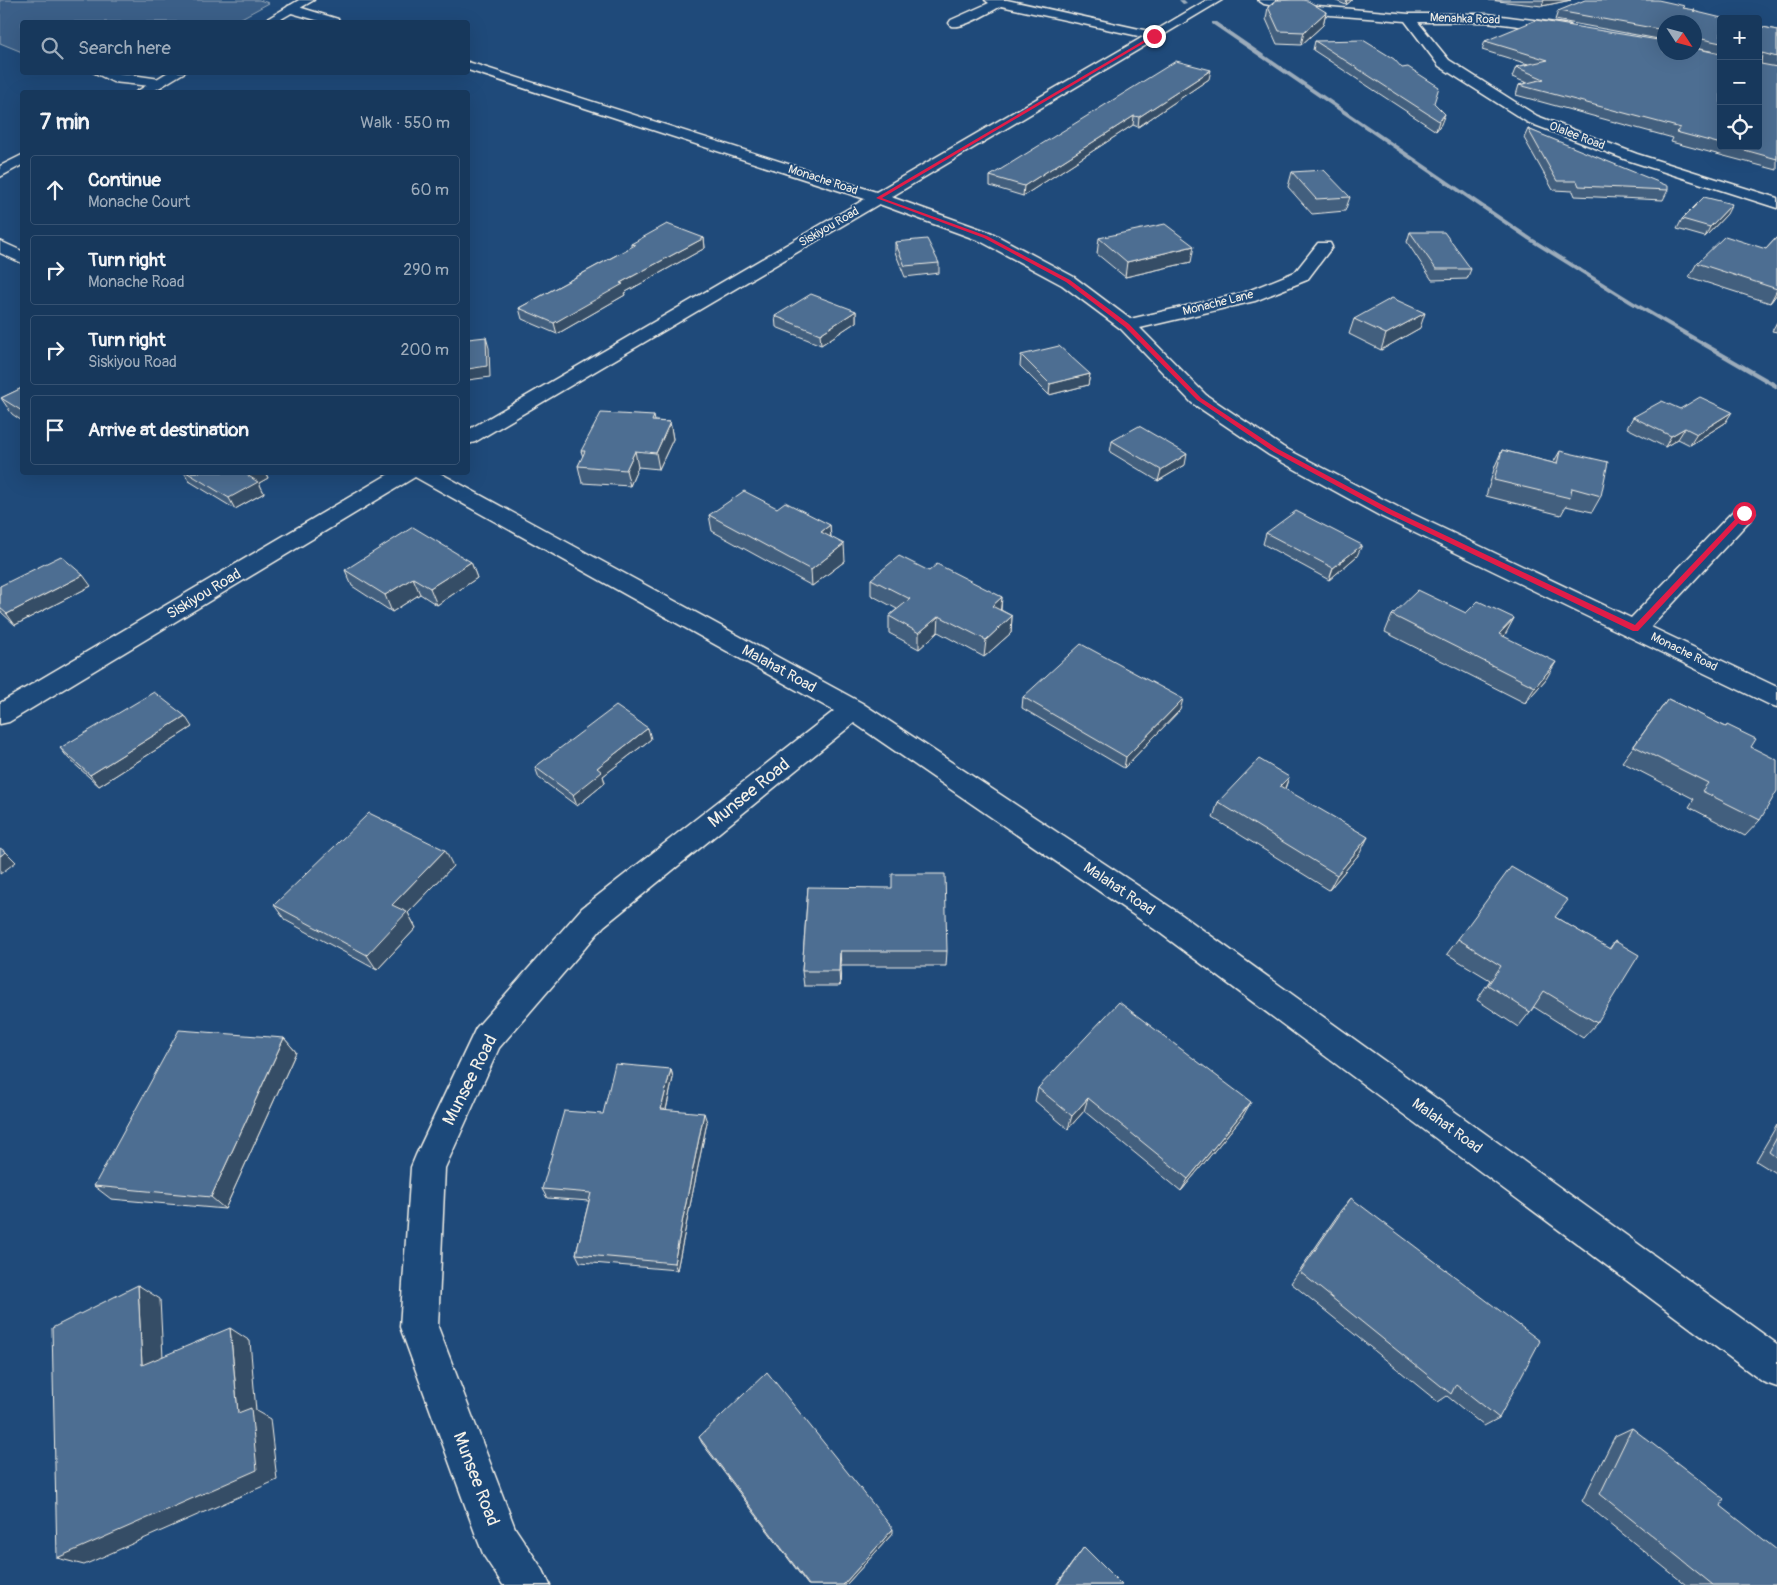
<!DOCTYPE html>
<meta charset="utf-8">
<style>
body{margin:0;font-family:Pangolin,sans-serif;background:#244365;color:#f1f3f6}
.controls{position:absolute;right:15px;top:15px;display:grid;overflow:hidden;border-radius:5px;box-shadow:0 5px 20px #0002}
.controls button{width:45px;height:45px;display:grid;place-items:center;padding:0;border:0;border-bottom:1px solid #365272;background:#17385c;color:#f1f3f6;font:25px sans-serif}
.compass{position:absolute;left:1657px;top:15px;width:45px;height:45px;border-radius:50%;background:#17385c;box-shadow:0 5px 20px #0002;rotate:126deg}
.stop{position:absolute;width:15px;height:15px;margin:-11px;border:4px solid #e11d48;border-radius:50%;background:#fff}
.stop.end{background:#e11d48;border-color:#fff;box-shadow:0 1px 5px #0008}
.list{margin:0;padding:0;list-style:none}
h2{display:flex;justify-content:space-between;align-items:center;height:65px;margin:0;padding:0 20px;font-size:21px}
h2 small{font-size:16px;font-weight:400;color:#9eacbb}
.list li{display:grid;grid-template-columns:32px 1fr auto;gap:15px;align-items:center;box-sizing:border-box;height:70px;margin:0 10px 10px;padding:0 10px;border:1px solid #365272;border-radius:5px}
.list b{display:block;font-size:19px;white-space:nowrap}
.list p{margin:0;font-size:16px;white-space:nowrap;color:#9eacbb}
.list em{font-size:16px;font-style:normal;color:#9eacbb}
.icon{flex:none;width:28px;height:28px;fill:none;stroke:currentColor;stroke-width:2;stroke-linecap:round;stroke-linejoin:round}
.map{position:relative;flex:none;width:1777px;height:1585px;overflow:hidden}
.search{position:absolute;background:#17385c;box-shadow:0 5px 20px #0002;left:20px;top:20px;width:450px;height:55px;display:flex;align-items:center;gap:12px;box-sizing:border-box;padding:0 18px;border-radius:5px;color:#9eacbb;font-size:19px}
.panel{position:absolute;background:#17385c;box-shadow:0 5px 20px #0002;left:20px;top:90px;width:450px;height:385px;border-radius:5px}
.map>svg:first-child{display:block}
</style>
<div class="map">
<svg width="1777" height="1585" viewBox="0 0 1777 1585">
<rect width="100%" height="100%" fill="#1f4a7a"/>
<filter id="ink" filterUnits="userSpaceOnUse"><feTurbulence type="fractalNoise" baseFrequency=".02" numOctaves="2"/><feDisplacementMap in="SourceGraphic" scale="10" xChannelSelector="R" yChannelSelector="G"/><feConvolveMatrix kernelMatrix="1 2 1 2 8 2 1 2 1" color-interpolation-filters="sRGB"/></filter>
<g filter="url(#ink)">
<path fill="#3a5f88" stroke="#97a8b8" d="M0,0h259l10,3 -35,19h-212v30l-22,-9z"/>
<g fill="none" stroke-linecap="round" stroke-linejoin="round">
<path fill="#9cacbb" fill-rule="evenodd" d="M1179,0h5l3,3 -4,1z
M1212,22h4l316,216 101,63 144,83v5l-148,-86 -101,-63 -316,-216z"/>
<g stroke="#f4f1e8" stroke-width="3">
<path id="minor" d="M985,0h22l146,32 54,-32h15l-331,197 101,36 82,44 56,42 113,-26 52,-21 23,-29h12l2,4 -25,33 -52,21 -115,27 66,67 77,52 115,60 233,111 105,-110 8,-2 8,2 3,5 -3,5 -101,109 126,60v20l-9,-3 -386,-187 -113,-62 -77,-52 -71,-74 -59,-44 -82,-44 -101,-37 -404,238 -7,2v-14l397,-231 -397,-129v-8l408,130 267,-155 -142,-31c-11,6 -38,23 -50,20l-2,-3 2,-3 38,-17z
M1258,0h25l34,6 92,8h78l83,11 2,3 -6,4 -79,-10h-69l31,38 88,56 100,38 140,44v10l-150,-48 -100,-38 -88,-56 -34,-45 -88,-7 -53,-10z
M292,5l46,14 2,3h-17l-35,-10 -2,-3 2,-3z
M93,72h18l49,7 7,4 -7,4 -47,-5z
M0,241l22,10v12l-22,-10z
M392,472h46l424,231 320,212 595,429v43l-14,-5 -603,-449 -306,-210 -250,203 -105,122 -54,120 -7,159 77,201 28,42 7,15h-47l-19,-29 -6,-15 -78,-214 11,-160 5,-12 60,-127 106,-120 252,-197 -419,-234 -406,245 -9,2v-21z"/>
</g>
<g stroke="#f4f1e8" stroke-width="3">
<path id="major" d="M299,0h15l-38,22h-14z
M168,72h17l-33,20h-16z
M22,155v10l-22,12v-11z"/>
</g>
<use href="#minor" fill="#1f4a7a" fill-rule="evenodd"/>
<use href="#major" fill="#1f4a7a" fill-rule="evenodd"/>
</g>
<path fill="#425f7e" stroke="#f4f1e8" d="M1334,0h18l-6,5z
M1489,0h82l-29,6z
M1268,7l58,5 -3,13 -22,20 -24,-1 -11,-25z
M1684,8l10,4 27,7v34l-27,-5v-26h-30v30l57,2v92h37v-120l19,4v140l-106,-28 2,-4 -157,-43 3,-10 8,-2 -15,-6 4,-10 12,-3 -46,-14 3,-9h179v-1l-109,-20 3,-9z
M1315,41l119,62 7,21 -5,7 -123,-81z
M1209,79l-71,48 -5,-2 -110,71 -33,-10v-10z
M1528,129l140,61 -5,10 -88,-4 -2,-5 -20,-1 -29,-52z
M1292,172l58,25 -5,14 -33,3 -24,-27z
M1727,214l-22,23 -28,-8 5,-10z
M1410,232l61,37 -4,10 -35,1 -25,-38z
M1777,237v57l-7,9 -81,-26 8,-14 69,-14z
M704,238l1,10 -81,45 1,2 -68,39 -35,-15 -3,-11 112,-61v-3z
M1099,238l92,24 -66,15 -28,-23z
M895,242l44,21v10l-34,4 -10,-25z
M856,311v11l-35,23 -45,-18 -1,-11z
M1354,319l66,9 -39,22 -32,-16z
M1777,322v10l-5,-1z
M1021,355l69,19 -2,11 -39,10 -29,-29z
M22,388v33l-10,-7 -11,-16z
M1680,409l45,14 -35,22 -12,-6 -13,8 -38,-19 6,-11z
M654,416l1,5 15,1 3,17 -14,30 -21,-2 -8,19 -48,-3 -4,-17 5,-9 -2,-6z
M1112,441l73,24 -27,16 -48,-29z
M1502,450l51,13 7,-12 41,45 -9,16 -26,-6 -5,9 -75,-19 9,-30z
M184,472h81l3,6 -9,5 5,10 -29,16 -46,-28z
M777,508l53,17 1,12 14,24 -33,25 -100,-55 -3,-16z
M1266,533l91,23 -28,24 -66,-36z
M471,562l6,16 -40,27 -17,-11 -28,18 -40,-26 -7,-16z
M929,571l73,26 -1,13 11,6 -1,17 -27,24 -46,-25 -19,17 -30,-16v-17l8,-7 -26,-14v-16z
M0,586h91l-76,39 -15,-14z
M1466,613l48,5 -11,19 43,42 -21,24 -140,-71 7,-17z
M1023,697l157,13 -56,58 -102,-60z
M1668,699l58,28 25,20 9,73 -15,16 -56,-29 5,-8 -72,-37z
M192,727l-93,59 -30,-27 -9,-11z
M651,739l-48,37 2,7 -28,23 -38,-28 -4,-11z
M1289,777l-4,12 75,64 -31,37 -116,-72 5,-16z
M453,866l-45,47 8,15 -39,42 -92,-50 -11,-15z
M808,887l139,64 -1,15h-105l-1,20h-36l-2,-15z
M1555,917l54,32 6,-8 -18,82 -14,15 -49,-31 -16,20 -41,-27 13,-20 -43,-26 11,-15z
M284,1038l12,14 -71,157 -114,-10 -17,-13z
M671,1069l2,9 -7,32 41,12 -30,148 -97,-8 -4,-8 13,-53 -42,-3 -5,-9 61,-75z
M1038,1088l205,28 -62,75 -97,-80 -16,18 -33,-28z
M1777,1125v49l-21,-13z
M1351,1198l148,220 -15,8 -37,-30 -9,6 -147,-119 50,-73z
M1632,1428l89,78 56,79h-91l-104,-84 33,-65z
M699,1437l194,96 -47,52h-38l-106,-142z
M1084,1547l38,38h-66z"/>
<path fill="#364d66" stroke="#f4f1e8" d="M1347,0h5l-6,5z
M1544,0h27l-29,6z
M1326,12l-3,13 -22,20 3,-13z
M1211,70l-2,9 -71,48 1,-10z
M1445,114l-4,10 -5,7 3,-10z
M1134,116l-1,9 -110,71 1,-10z
M1732,204l-5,10 -22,23 5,-10z
M704,238l1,10 -81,45 1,2 -68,39 -3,-11 66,-40z
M1194,246l-3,16 -66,15 2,-15z
M1777,290v4l-7,9z
M856,311v11l-35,23 -1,-11z
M1425,313l-5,15 -39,22 5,-16z
M486,337l3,11 1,29 -22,3v-11z
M1090,374l-2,11 -39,10 1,-11z
M1732,412l-7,11 -35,22 7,-11z
M670,422l3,17 -14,30 -3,-16z
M1685,428l-7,11 -13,8 6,-11z
M635,451l3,16 -8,19 -4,-16z
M1187,454l-2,11 -27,16 3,-11z
M252,472h13l3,6 -9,5 5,10 -29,16 -6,-11 18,-23z
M830,525l1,17 -10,-10z
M844,544l1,17 -33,25 -1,-16z
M1362,545l-5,11 -28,24 4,-12z
M471,562l6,16 -40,27 -7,-17z
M83,575l8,11 -76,39 -8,-11z
M413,578l7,16 -28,18 -7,-17z
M1002,597l-2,17 -8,-8z
M939,616l-1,16 -19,17v-16z
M1012,616l-1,17 -27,24 2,-17z
M1514,618l-9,17 -15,16 9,-17z
M1556,662l-10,17 -21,24 10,-16z
M1183,699l-3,11 -56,58 2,-11z
M185,716l7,11 -93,59 -9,-11z
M648,728l3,11 -48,37 2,7 -28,23 -4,-11 24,-27z
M1289,777l-6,16 -3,-7z
M1368,837l-8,16 -31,37 8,-15z
M445,850l8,16 -45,47 8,15 -39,42 -10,-15 25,-50z
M6,852l10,10 -16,12v-18z
M840,951l1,15 -1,20 -1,-15z
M284,1038l12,14 -71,157 -14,-12z
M671,1069l2,9 -9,40 -3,-9z
M1088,1098l-4,13 -16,18 4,-13z
M1251,1102l-8,14 -62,75 7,-12z
M704,1113l3,9 -30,148 -3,-7z
M138,1285l22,14 4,79 -22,-13z
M230,1328l20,13 6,70 14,8 7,61 -193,85 -27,-7 181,-145z
M893,1529v4l-47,52h-3z"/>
<path fill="#4d6e92" stroke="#f4f1e8" d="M1277,0h25l6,1 18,11 -22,20 -25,-1 -11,-24z
M1585,0h73l27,6 -2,2 12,2 -2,1 33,8h-5v24l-24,-5 -1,3h-2v-19h-30v8l-106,-19z
M1536,20l128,21v11h30v-4l27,6v90l-45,-12 5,-4 -162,-43 25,-6 -28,-12 32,-7 -63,-19z
M1758,26l19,4v27l-15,-4 -1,11 16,3v92l-47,-13h28z
M1363,40l31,19 8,9 6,-1 31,20 -5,16 11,11 -6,7 -124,-80z
M1176,61l35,9 -72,47 -5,-1 -110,70 -34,-10z
M1528,129l140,57v4l-89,-4 -2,-5h-20z
M1324,170l26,27 -34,2 -24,-27z
M1704,197l28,7 -22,23 -28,-8z
M667,224l37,14 -84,45 3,1 -69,39 -35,-15 116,-63 -4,-1z
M1165,224l29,22 -67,16 -28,-24z
M1410,232h34l27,37h-35z
M1725,236l41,13 11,-12v52l-80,-26z
M927,239l12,24 -34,3 -10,-24z
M811,294l45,17 -36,23 -45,-18z
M1392,298l33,15 -39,21 -32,-15z
M486,337l1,29 -19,3v-30z
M1059,346l31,28 -40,10 -29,-29z
M22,388v23l-21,-13z
M1700,397l32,15 -35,22 -12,-6 -14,8 -38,-19 29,-16 18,8z
M601,413l53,3 -2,5 18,1 -14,31 -21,-2 -9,19 -48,-4 7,-15h-4z
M1139,426l48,28 -26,16 -49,-29z
M1502,450l55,14 3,-13 48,11 -7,34 -29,-8 -2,10 -76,-18z
M186,472h66l-5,3 11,7 -29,16z
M744,491l33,17 8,-6 45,23 -9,7 23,12 -33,26 -102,-55z
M1296,511l66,34 -29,23 -67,-35z
M413,527l58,35 -41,26 -17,-10 -28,17 -40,-25z
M61,556l22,19 -76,39 -7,-6v-22z
M899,556l30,15 8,-7 65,33 -10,9 20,10 -26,24 -47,-24 -20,17 -30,-17 21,-17 -39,-20z
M1418,590l48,23 12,-12 36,17 -15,16 57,28 -21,25 -143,-72z
M1081,644l102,55 -57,58 -103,-60z
M154,692l31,24 -95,59 -30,-27z
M1668,699l58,28 1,-2 29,14 -5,8 26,13v31l-17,29 -58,-29 6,-8 -74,-37z
M616,706l32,22 -51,40 5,4 -29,23 -38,-28z
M1259,759l30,18 -9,9 88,51 -31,38 -119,-73z
M369,813l76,37 -53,55 15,7 -40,43 -93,-50z
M0,848l6,4 -6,4z
M1511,867l57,33 -13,17 55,32 5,-8 24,14 -42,68 -53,-32 -14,21 -42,-27 13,-19 -43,-27z
M892,874h53l2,77h-107l-1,20h-37l6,-84 84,1z
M1119,1002l132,100 -63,77 -100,-81 -16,18 -34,-28z
M179,1030l105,8 -73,159 -117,-11z
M615,1064l56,5 -10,40 43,4 -30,150 -98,-9 15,-61 -49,-4 22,-78 39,3z
M1777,1137v21l-8,-6z
M1351,1198l189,143 -41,77 -43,-34 -5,10 -151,-122z
M138,1285l4,80 88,-37 8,85 13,-5 6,62 -200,88 -5,-230z
M767,1372l126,157 -50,56h-34l-110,-148z
M1632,1428l92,71 -3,7 56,44v35h-64l-113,-91z
M1084,1547l38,38h-65z"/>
</g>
<path fill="#e11d48" d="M1153,35l3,1 -274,162 105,38 83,44 59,44 72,74 77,51 114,61 243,115 107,-113h5v2l-109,117h-5l-246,-118 -113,-61 -77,-52 -72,-73 -59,-45 -82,-44 -108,-40z"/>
<g text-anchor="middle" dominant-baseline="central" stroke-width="4" stroke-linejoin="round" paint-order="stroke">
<g font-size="12" fill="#f4f1e8" stroke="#1f4a7a">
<text transform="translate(1465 19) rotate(2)">Menahka Road</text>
<text transform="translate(1577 136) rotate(21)">Olalee Road</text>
<text transform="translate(823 180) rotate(18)">Monache Road</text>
<text transform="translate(829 227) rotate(-30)">Siskiyou Road</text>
<text transform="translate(1218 303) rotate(-14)">Monache Lane</text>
<text transform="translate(1684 652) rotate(26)">Monache Road</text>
</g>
<g font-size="15" fill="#f4f1e8" stroke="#1f4a7a">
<text transform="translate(204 594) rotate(-31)">Siskiyou Road</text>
<text transform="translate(779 669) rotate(29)">Malahat Road</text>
<text transform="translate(1119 889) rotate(34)">Malahat Road</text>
<text transform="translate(1447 1126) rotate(36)">Malahat Road</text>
</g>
<g font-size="18" fill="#f4f1e8" stroke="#1f4a7a">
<text transform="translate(749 793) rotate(-39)">Munsee Road</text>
<text transform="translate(470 1080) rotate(-63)">Munsee Road</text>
<text transform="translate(476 1479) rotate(69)">Munsee Road</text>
</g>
</g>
</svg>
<div class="controls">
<button>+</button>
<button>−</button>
<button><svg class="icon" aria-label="locate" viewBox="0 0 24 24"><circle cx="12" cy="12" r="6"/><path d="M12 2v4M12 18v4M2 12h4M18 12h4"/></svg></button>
</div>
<svg class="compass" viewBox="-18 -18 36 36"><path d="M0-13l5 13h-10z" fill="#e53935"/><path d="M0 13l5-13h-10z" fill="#9eacbb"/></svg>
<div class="stop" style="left:1744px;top:513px"></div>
<div class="stop end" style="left:1154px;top:36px"></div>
<div class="search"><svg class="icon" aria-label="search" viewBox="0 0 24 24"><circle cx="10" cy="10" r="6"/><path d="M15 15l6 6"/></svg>Search here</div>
<section class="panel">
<h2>7 min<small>Walk · 550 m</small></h2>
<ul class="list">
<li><svg class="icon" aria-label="ahead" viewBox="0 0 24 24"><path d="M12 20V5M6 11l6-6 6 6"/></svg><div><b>Continue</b><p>Monache Court</p></div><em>60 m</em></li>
<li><svg class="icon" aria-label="right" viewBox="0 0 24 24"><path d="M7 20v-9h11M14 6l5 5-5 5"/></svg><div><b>Turn right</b><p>Monache Road</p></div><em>290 m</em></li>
<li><svg class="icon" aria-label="right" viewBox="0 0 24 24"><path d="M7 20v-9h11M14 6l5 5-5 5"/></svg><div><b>Turn right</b><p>Siskiyou Road</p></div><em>200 m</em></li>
<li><svg class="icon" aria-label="arrive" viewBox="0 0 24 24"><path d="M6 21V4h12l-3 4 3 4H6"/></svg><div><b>Arrive at destination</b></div></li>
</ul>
</section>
</div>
